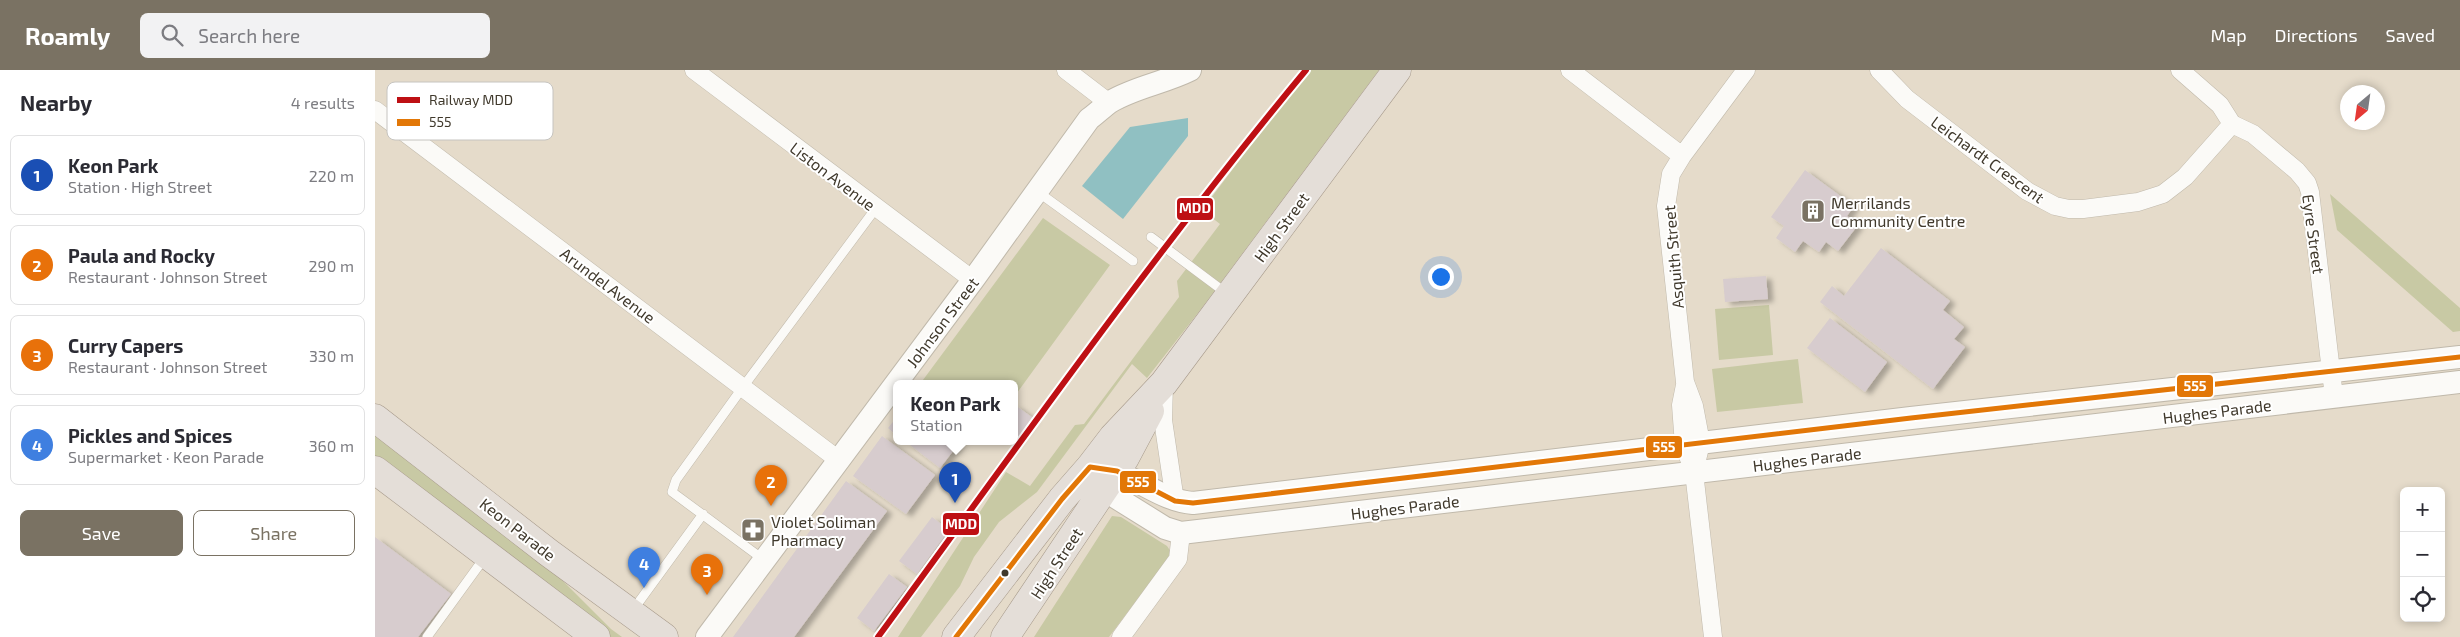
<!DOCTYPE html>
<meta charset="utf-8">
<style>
body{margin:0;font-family:"Exo 2",sans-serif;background:#f2f2f3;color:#2b2b33}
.controls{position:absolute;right:15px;bottom:15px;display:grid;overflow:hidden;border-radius:8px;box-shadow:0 2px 8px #0003}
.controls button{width:45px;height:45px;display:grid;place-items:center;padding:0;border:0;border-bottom:1px solid #e1e1e2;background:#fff;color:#2b2b33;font:25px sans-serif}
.compass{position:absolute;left:1965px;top:15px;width:45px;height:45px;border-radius:50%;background:#fff;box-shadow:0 2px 8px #0003;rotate:209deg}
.you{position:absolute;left:1065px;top:206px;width:18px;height:18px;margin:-12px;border:4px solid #fff;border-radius:50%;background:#1a73e8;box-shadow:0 0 0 8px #1a73e833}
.badge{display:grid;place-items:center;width:32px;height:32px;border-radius:50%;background:#7a7263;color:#fff;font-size:16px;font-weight:700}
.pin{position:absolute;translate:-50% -41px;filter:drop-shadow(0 1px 2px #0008)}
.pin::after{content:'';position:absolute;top:26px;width:18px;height:15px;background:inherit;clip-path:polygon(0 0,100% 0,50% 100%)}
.popup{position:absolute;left:518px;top:310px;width:125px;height:65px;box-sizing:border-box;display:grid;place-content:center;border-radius:8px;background:#fff;filter:drop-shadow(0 1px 4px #0005);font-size:16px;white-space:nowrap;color:#7c7c81}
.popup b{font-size:19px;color:#2b2b33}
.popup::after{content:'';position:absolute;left:50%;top:100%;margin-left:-10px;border:10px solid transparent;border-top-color:#fff}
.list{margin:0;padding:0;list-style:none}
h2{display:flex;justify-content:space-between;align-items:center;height:65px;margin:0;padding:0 20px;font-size:21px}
h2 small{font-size:16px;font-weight:400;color:#7c7c81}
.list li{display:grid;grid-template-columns:32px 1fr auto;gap:15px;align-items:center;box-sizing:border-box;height:80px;margin:0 10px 10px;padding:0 10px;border:1px solid #e1e1e2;border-radius:8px}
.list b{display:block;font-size:19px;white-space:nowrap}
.list p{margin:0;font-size:16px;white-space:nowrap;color:#7c7c81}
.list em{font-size:16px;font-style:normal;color:#7c7c81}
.actions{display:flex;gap:10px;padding:15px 20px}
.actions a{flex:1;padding:11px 0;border:1px solid #7a7263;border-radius:8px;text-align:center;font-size:18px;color:#7a7263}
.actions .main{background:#7a7263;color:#fff}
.icon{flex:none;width:28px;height:28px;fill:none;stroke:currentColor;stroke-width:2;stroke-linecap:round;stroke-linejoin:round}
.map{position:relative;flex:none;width:2085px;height:567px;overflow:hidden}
header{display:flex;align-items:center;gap:30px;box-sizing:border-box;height:70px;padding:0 25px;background:#7a7263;color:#fff}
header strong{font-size:24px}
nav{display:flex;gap:28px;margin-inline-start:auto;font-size:18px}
.search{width:350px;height:45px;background:#f2f2f3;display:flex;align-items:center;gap:12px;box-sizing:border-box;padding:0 18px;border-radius:8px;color:#7c7c81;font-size:19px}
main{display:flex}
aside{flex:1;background:#fff}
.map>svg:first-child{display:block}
</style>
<header>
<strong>Roamly</strong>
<div class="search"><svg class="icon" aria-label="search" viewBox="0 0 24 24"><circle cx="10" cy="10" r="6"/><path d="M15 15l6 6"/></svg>Search here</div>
<nav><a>Map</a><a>Directions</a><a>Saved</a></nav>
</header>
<main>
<aside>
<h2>Nearby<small>4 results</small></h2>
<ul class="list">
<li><span class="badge" style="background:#1a4fb4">1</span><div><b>Keon Park</b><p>Station · High Street</p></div><em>220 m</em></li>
<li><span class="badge" style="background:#e8710a">2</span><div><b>Paula and Rocky</b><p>Restaurant · Johnson Street</p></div><em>290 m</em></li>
<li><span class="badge" style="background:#e8710a">3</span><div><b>Curry Capers</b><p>Restaurant · Johnson Street</p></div><em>330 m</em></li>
<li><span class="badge" style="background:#3f7fe0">4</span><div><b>Pickles and Spices</b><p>Supermarket · Keon Parade</p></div><em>360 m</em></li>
</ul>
<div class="actions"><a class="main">Save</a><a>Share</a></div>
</aside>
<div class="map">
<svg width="2085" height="567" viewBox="0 0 2085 567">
<defs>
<filter id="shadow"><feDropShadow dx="5.5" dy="3" stdDeviation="2.5" flood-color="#0004"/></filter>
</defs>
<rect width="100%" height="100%" fill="#e5dbca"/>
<path fill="#c8c9a4" d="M936,0h68l-178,239 -54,69 -15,-14 -95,128 -38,30 -25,35 -14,29 -39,51h-23l108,-165 24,14 45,-61 9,-1 95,-127 -2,-16 43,-57 -18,-14 85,-113z
M1955,124l130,114v23l-7,1 -116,-102z
M668,148l67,47 -96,132v-13h-94z
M1394,235l4,50 -54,5 -4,-51z
M1423,289l5,44 -86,9 -5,-43z
M0,364l180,139 56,56 11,8h-11l-236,-178z
M737,446l9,1 46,29 4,6 -5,9 -57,76h-75z"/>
<path fill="#90c0c2" d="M813,48v18l-65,83 -41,-33 48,-59z"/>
<path fill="#d7ccce" filter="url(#shadow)" d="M1430,100l49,36 -7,10 11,9 -20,26 -12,-9 -7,10 -16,-11 -8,11 -19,-14 8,-12 -13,-9z
M1506,178l69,53 -7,9 21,17 -10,12 11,8 -32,42 -113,-87 12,-16 12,10z
M1391,206l2,23 -43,3 -2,-23z
M1455,248l57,44 -22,30 -58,-44z
M640,335l18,13 -18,23 -1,-34z
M521,348v17l-8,-7z
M507,366l53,39 -29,39 -53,-38z
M531,372h54l-20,26z
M471,411l41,30 -93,126h-61z
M557,447l17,13 -32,44 -18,-13z
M0,467l76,57 -33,43h-43z
M514,504l18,13 -33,44 -17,-13z"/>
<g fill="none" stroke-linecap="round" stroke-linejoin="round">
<g stroke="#c0b9ab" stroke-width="10">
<path id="service" d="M663,122l95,69
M776,167l75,56
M389,490l-92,-68 4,-12 67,-93 133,-179
M258,540l70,-96
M52,567l58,-80"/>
</g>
<g stroke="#c0b9ab" stroke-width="19">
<path id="minor" d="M319,0l279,210
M691,0l43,33
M1195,0l112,86 -11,18 -5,32 19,176 9,24 7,37 -7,29
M1504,0l28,29 120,92 28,15 14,3h14l55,-7 25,-8 22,-17 47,-53
M1805,0l40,35 12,19 21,10 44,37 10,12 3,9 24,205
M0,40l465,351
M1307,86l64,-86
M789,313l-1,37 12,81
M1310,315l-4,20 3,40 10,27 19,165
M746,567l57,-78 3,-26"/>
</g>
<g stroke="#c0b9ab" stroke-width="24">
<path id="tertiary" d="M726,399c35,5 57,31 92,34l718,-85 549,-61
M720,405l9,15 61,38 16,5 1279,-151
M332,567l266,-357 116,-161c7,-5 14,-12 21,-17 25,-15 54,-19 80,-32"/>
</g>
<g stroke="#a6998a" stroke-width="29">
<path id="primary" d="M0,348l174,135 115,84
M0,400l221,167
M581,567l106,-138 28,-32 23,-30 51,-54 233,-313
M630,567l120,-179 25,-47"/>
</g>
<use href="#service" stroke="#fbfaf7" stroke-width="9"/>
<use href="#minor" stroke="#fbfaf7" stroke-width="18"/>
<use href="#tertiary" stroke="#fbfaf7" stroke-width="22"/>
<use href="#primary" stroke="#e4ded8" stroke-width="28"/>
<g stroke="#fff" stroke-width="9">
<path id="bus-1" d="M581,567l106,-138 28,-32 27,4 58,30 18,2 718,-85 549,-61"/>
</g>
<use href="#bus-1" stroke="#e27707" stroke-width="5"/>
<g stroke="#fff" stroke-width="10">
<path id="rail-1" d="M503,567c140,-191 277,-385 428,-567"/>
</g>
<use href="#rail-1" stroke="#be1014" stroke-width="6"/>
</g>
<defs>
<g id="building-square" transform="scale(1.25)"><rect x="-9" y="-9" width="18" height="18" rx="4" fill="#7a7263" stroke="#fff"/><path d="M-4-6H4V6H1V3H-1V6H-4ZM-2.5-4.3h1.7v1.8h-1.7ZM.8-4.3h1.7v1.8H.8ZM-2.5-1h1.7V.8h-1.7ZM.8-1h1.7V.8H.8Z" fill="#fff"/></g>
<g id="pharmacy-square" transform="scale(1.25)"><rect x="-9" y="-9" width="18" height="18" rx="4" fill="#7a7263" stroke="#fff"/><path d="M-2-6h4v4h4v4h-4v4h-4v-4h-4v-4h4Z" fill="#fff"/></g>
</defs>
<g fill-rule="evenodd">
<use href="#building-square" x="1438" y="141"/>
<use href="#pharmacy-square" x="378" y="460"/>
</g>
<circle fill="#40392c" stroke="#fff" stroke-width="2" cx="630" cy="503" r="4.5"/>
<g text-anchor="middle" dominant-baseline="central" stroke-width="4" stroke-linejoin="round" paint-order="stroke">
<g font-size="16" fill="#40392c" stroke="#fff">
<text transform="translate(1613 89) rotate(36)">Leichardt Crescent</text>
<text transform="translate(458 106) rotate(37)">Liston Avenue</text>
<text transform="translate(906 157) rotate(-54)">High Street</text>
<text transform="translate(1939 164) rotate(82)">Eyre Street</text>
<text transform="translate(1298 187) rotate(-95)">Asquith Street</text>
<text transform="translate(233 215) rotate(37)">Arundel Avenue</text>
<text transform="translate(567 252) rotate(-53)">Johnson Street</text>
<text transform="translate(1842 341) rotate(-7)">Hughes Parade</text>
<text transform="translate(1432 389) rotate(-7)">Hughes Parade</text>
<text transform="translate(1030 437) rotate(-7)">Hughes Parade</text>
<text transform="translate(143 459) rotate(38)">Keon Parade</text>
<text transform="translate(681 493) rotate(-57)">High Street</text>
</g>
<g font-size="16" fill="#40392c" stroke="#fff" text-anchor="start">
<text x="1456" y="132">Merrilands<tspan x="1456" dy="18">Community Centre</tspan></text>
<text x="396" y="451">Violet Soliman<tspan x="396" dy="18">Pharmacy</tspan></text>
</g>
</g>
<rect x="12" y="12" width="166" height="58" rx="8" fill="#fff" stroke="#c6c4c0" stroke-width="1"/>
<rect x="22" y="27" width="23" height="6" fill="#be1014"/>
<rect x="22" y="49" width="23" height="7" fill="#e27707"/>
<g font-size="14" fill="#40392c">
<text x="54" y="35">Railway MDD</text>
<text x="54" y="57">555</text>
</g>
<g stroke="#fff" stroke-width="2">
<rect x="801" y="127" width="38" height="24" rx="5" fill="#be1014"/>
<rect x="1801" y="304" width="38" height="24" rx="5" fill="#e27707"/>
<rect x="1270" y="365" width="38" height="24" rx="5" fill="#e27707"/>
<rect x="744" y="400" width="38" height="24" rx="5" fill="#e27707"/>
<rect x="567" y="442" width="38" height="24" rx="5" fill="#be1014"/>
</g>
<g font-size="14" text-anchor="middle" font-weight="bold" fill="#fff">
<text x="820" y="143">MDD</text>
<text x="1820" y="321">555</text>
<text x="1289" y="382">555</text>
<text x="763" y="417">555</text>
<text x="586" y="459">MDD</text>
</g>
</svg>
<div class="controls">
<button>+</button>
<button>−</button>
<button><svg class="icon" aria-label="locate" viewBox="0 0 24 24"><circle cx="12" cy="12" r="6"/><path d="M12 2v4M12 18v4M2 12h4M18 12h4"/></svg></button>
</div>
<svg class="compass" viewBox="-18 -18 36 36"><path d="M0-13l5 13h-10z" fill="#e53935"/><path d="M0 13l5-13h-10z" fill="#7c7c81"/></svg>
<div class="you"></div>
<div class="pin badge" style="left:580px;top:433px;background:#1a4fb4">1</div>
<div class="popup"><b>Keon Park</b>Station</div>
<div class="pin badge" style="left:396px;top:436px;background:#e8710a">2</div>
<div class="pin badge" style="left:332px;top:525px;background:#e8710a">3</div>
<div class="pin badge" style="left:269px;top:518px;background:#3f7fe0">4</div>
</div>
</main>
